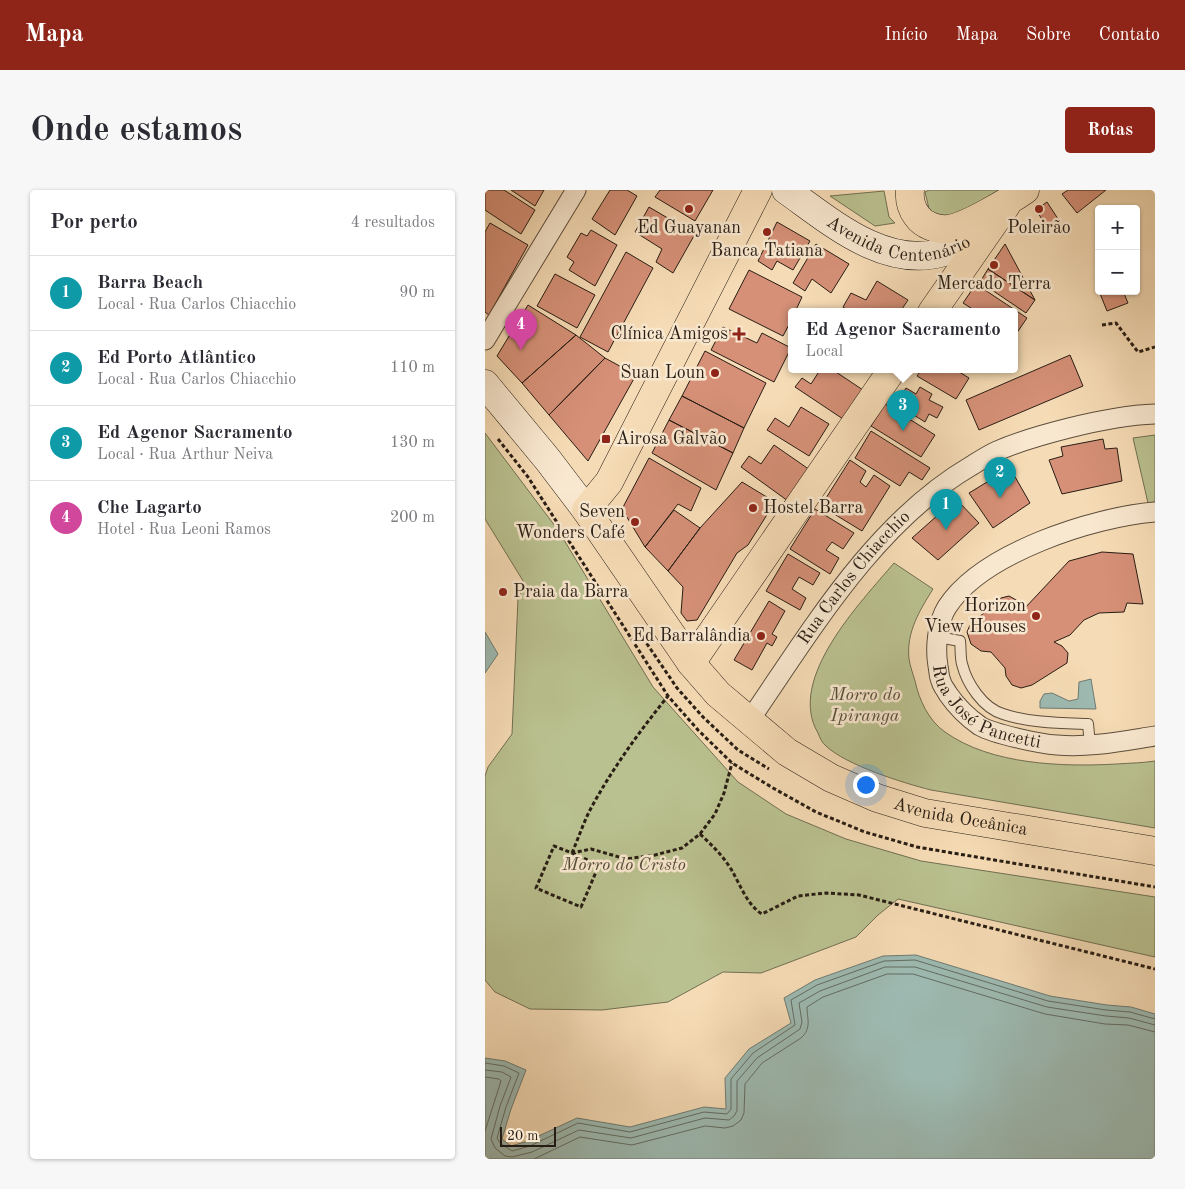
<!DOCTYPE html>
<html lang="pt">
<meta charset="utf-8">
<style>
body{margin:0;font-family:"Old Standard TT",serif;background:#f7f7f7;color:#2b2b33}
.controls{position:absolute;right:15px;top:15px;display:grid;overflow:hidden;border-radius:5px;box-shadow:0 1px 4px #0004}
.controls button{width:45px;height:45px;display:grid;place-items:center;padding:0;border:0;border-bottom:1px solid #e1e1e2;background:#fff;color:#2b2b33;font:25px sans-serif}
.scale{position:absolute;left:15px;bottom:12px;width:56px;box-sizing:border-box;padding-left:5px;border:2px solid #281d14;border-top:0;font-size:14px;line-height:18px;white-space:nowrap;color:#281d14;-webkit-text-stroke:4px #f9e8d0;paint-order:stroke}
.you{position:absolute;left:380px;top:594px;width:18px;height:18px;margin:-12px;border:4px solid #fff;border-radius:50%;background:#1a73e8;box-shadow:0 0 0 8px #1a73e833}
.badge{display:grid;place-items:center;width:32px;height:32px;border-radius:50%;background:#8f2418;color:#fff;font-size:16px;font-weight:700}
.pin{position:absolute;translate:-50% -41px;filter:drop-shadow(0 1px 2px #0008)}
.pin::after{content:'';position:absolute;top:26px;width:18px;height:15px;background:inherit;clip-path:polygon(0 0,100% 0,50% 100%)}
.popup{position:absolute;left:303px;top:118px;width:230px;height:65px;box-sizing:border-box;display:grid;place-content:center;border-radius:5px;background:#fff;filter:drop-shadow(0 1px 4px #0005);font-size:16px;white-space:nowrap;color:#7c7c81}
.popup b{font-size:19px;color:#2b2b33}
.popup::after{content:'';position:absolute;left:50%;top:100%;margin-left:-10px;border:10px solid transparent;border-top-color:#fff}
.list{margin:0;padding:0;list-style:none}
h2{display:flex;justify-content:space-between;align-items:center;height:65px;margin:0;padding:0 20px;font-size:21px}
h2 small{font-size:16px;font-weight:400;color:#7c7c81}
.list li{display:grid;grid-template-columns:32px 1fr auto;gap:15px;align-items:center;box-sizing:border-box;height:75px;padding:0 20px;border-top:1px solid #e1e1e2}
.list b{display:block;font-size:19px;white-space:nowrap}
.list p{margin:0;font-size:16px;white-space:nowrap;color:#7c7c81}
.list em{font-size:16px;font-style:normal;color:#7c7c81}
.map{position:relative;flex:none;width:670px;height:969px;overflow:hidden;border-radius:5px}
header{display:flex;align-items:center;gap:30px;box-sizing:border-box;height:70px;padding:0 25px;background:#8f2418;color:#fff}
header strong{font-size:24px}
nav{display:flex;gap:28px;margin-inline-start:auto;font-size:18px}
.intro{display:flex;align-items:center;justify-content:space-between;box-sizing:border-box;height:120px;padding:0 30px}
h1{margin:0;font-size:35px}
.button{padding:12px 22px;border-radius:5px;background:#8f2418;color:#fff;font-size:18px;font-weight:700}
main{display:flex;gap:30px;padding:0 30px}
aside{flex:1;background:#fff;border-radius:5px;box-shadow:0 1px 4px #0004}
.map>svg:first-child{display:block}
</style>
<header>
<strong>Mapa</strong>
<nav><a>Início</a><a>Mapa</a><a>Sobre</a><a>Contato</a></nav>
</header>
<div class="intro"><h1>Onde estamos</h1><a class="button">Rotas</a></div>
<main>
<aside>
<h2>Por perto<small>4 resultados</small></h2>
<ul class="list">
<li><span class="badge" style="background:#0f9aa8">1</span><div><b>Barra Beach</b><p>Local · Rua Carlos Chiacchio</p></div><em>90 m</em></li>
<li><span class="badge" style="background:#0f9aa8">2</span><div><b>Ed Porto Atlântico</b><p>Local · Rua Carlos Chiacchio</p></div><em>110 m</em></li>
<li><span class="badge" style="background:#0f9aa8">3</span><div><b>Ed Agenor Sacramento</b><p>Local · Rua Arthur Neiva</p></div><em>130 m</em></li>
<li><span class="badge" style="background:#d1479c">4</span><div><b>Che Lagarto</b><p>Hotel · Rua Leoni Ramos</p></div><em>200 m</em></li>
</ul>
</aside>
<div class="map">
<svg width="670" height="969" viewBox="0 0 670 969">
<rect width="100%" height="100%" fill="#f6dcb6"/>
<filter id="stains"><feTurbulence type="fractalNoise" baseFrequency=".004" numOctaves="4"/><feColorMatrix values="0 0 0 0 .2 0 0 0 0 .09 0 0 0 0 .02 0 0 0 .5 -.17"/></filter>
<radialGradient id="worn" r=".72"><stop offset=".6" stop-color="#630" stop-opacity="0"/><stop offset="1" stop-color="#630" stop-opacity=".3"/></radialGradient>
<path fill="#bac190" stroke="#716f52" d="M444,0h84l-61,35 -21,-8 -6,-25z
M399,1l5,26 6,6 -20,3 -45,-30z
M0,243l73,97 95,157 85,95 48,32 60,25 75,22 234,36v60l-257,-58 -20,16 -22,22 -95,36 -38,-1 -55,30 -66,8 -72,-1 -35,-17 -10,-12v-204l3,-9 24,-33 6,-135 7,-15 -40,-65z
M670,245v68h-7l-15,-65z
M409,373l39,26c-13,21 -27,43 -24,70 1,7 4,15 6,22 4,19 14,40 30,51 46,33 118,35 172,32 13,-1 26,-1 38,-3v67l-224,-38c-28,-7 -85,-25 -105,-44 -4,-3 -6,-8 -8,-13 -32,-54 43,-131 76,-170z"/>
<path fill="#9dbab2" stroke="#6e7b73" d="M0,442l13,22 -13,19z
M606,489l5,30 -56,-1v-7l4,-7 8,-1 17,8 9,-2 1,-17z
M431,765l134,41 57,9 24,2 24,7v145h-670v-101l20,3 21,9 -15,39 -9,30 9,7 17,-5 49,-23 53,9 74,-20 22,2 -1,-31 24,-29 42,-26 -7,-25 31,-18 68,-24z"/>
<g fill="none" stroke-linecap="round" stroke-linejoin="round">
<path stroke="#626c63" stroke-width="1" d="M0,873l19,3 15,7 -13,34 -9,31 3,5 12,8 18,-5 48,-23 52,9 74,-20 23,2 4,-5v-30l22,-26 42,-28 -4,-25 26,-15 67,-24 31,-1 133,41 58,9 24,2 25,7
M0,880l17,2 9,5 -11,29 -9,33 4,9 10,8 7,1 20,-5 47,-22 52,8 74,-20 24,2 5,-4 3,-5v-30l20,-23 43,-29 2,-7 -3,-19 21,-12 65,-24h30l132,40 59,9 23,2 26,7
M0,887l14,2 2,2 -16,50
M49,969l46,-22 52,8 73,-19 20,2 8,-2 8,-6 3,-7 1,-29 17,-21 39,-25c11,-10 6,-19 6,-31l16,-10 64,-23h26l132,40 60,10 23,1 27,7"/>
</g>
<path fill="#d59077" stroke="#281d14" d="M0,0h19l31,20 -14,24 -36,-24z
M26,0h33l-9,16z
M125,0h17l10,6 -22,39 -23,-16z
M175,0h53l-18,31 -40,-24z
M583,0h38l-29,23 -15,-19z
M562,12l13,20 -11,8 -13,-20z
M164,17l46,27 -22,39 -17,-11 6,-13 -27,-17z
M292,32l33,19 -17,29 -16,-9 -5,9 -14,-9z
M5,33l38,22 -39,70 -4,-3v-80z
M106,40l26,15 -22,41 -26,-16 5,-8 -7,-5 14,-24 6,3z
M331,54l33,20 -18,29 -19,-14 -7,12 -12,-8z
M520,54l30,56 -47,-31z
M141,62l27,16 -45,84 -28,-15z
M503,79l47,31 -9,13 -46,-31z
M264,80l53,27 -7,15h-3v7l-9,17 -54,-27z
M70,84l40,21 -18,33 -40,-22z
M392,91l31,19 -8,12h-49l-8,-5 8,-14 15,7z
M491,94l51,34 -13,19v-25h-37l-14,-9z
M614,101h24l5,12 -21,8z
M43,115l48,30 -54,48 -25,-27z
M238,137l34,16 5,-10 29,15 -17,34 -63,-32z
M91,145l29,23 -56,57 -27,-32z
M220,161l61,32 -22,45 -62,-32z
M585,165l13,31 -104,44 -13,-30z
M120,168l31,17 -48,86 -39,-46z
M335,180h13l30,20 -20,29 -48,-32 7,-9 9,6z
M436,180h35l13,8 -13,21 -39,-23z
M435,197l12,7 -3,6 14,7 -6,11 -8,-4 -4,8 -29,-18 10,-16 10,6z
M197,206l62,32 -11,25 -64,-33z
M400,214l50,31 -14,22 -50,-31z
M316,217l28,17 -20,32 -42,-26 8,-12 14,9z
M184,230l64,33 -17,37 -64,-37z
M386,241l59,37 -8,12 -13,-8 -9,14 -45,-28z
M618,249l2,10 12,-1 5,33 -60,13 -13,-34 14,-4 -2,-9z
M289,255l36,25 -22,31 -47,-34 8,-11 12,8z
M164,268l52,30 -10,23 -13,-7 -33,43 -23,-38z
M365,270l16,11 -6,11 6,5 8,-12 16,11 -28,45 -41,-25z
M525,278l20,35 -37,25 -24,-35z
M257,292l33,20 -27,43 -11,8 -40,67 -10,1 -6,-8 2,-26 -15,-16 32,-43z
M471,309l23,24 -41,37 -26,-22z
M330,319l39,24 -11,16 -11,-7 -6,8 13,8 -9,16 -40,-25z
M189,320l26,18 -32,43 -23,-24z
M617,362l31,2 10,50 -16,-1 -3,9 -25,1 -15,7 -14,15 -16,7 8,4 6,7 -1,10 -35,22 -11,3 -9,-3 -6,-9 -1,-8 -14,-16 -10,-1 -10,-7 -4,-12 3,-7 31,-27 8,-2 9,5 6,8 45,-48z
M303,364l32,19 -7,12 -14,-8 -7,12 14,9 -6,12 -34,-19z
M284,411l16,10 -13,23 5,3 -5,9 -5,-3 -15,27 -18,-10z"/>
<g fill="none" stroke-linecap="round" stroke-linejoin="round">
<g stroke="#5c4d3c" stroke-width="12">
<path id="lane" d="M453,447l22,4c1,7 0,16 2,23 5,20 21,44 41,50 27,9 57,9 85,10l2,21"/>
</g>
<g stroke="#5c4d3c" stroke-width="21">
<g id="street">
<path d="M0,150l91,-150"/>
<path id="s1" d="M670,322c-62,5 -173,41 -208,95 -10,16 -12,42 -9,59 1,5 1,11 3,15 1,5 5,9 7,13 9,13 19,23 32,32 14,8 60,18 77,19 32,3 66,-4 98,-9"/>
<path id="s2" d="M264,531c62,-90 125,-198 222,-255 8,-5 17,-11 26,-15 23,-10 48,-17 72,-23 28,-7 57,-13 86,-14"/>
</g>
</g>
<g stroke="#281d14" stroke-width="29">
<g id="secondary">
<path id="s3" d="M301,0c44,31 99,80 158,62 16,-5 30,-14 44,-22"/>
<path d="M0,194l63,76 38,50"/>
</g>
</g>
<g stroke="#281d14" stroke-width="29">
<g id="primary">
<path id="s4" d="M273,0l-149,292 -23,28 105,153 27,31 69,58 44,26 46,20 48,15 230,38"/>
<path d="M425,0c-1,10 1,18 7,26 6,9 20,14 31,13 18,-2 61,-28 77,-39"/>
<path d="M447,122l75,-108"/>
<path d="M206,473l201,-293"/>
</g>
</g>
<path stroke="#281d14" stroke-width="3" stroke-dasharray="4 2.5" stroke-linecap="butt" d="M617,135l14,-2 22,29 17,-5
M13,249l30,38 140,219 30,34 34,33 41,25 43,24 49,20 52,15 238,40
M158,448l34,50 26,29 35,33 31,19
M215,644c12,11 22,21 31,35 9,15 16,36 31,45l36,-18 28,-3 33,2 296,74
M87,663l27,12 -18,42 -45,-19 18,-42 18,7 19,-4 35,10 29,-4 27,-7 18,-14 15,-20 9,-21 8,-30
M87,663c6,-14 11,-29 18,-43 22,-41 49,-78 78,-114"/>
<use href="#lane" stroke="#f9e8d0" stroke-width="10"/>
<use href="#street" stroke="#f9e8d0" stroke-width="19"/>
<use href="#secondary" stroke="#f9e8d0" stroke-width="28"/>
<use href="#primary" stroke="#f6dcb6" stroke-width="28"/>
</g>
<g fill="#8f2418" stroke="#f9e8d0" stroke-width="2">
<circle cx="204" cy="19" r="5"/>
<circle cx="554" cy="19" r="5"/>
<circle cx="282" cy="42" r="5"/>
<circle cx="509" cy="75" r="5"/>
<path d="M251.5 136.5h5v5h5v5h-5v5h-5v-5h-5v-5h5z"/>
<circle cx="230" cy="183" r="5"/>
<rect x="116" y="244" width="10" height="10" rx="2.5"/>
<circle cx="268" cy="318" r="5"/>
<circle cx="150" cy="332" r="5"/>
<circle cx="18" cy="402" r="5"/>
<circle cx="551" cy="426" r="5"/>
<circle cx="276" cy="446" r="5"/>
</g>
<g text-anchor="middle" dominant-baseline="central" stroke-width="5" stroke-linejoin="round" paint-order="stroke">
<g font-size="18" fill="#281d14" stroke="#f9e8d0">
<text stroke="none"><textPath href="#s3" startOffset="128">Avenida Centenário</textPath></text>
<text stroke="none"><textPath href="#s2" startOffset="178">Rua Carlos Chiacchio</textPath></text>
<text stroke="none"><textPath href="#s1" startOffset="364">Rua José Pancetti</textPath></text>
<text stroke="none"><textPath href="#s4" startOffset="868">Avenida Oceânica</textPath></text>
</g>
<g font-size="18" fill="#281d14" stroke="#f9e8d0" text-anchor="end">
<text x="204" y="38" text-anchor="middle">Ed Guayanan</text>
<text x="554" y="38" text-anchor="middle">Poleirão</text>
<text x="282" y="61" text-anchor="middle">Banca Tatiana</text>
<text x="509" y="94" text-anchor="middle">Mercado Terra</text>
<text x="243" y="144">Clínica Amigos</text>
<text x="220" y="183">Suan Loun</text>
<text x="131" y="249" text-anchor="start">Airosa Galvão</text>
<text x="278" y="318" text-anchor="start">Hostel Barra</text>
<text x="140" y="322">Seven<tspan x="140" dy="21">Wonders Café</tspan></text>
<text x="28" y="402" text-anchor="start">Praia da Barra</text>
<text x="541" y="416">Horizon<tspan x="541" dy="21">View Houses</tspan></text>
<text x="266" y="446">Ed Barralândia</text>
</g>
<g font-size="18" font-style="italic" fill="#544e39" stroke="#f9e8d0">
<text x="380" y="505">Morro do<tspan x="380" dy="21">Ipiranga</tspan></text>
<text x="139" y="675">Morro do Cristo</text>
</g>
</g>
<rect width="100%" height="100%" filter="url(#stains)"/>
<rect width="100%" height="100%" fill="url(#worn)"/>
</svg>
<div class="controls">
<button>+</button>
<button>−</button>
</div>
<div class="scale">20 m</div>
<div class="you"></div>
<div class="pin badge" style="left:461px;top:340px;background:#0f9aa8">1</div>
<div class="pin badge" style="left:515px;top:308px;background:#0f9aa8">2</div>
<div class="pin badge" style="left:418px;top:241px;background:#0f9aa8">3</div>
<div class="popup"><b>Ed Agenor Sacramento</b>Local</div>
<div class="pin badge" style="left:36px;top:160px;background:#d1479c">4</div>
</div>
</main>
